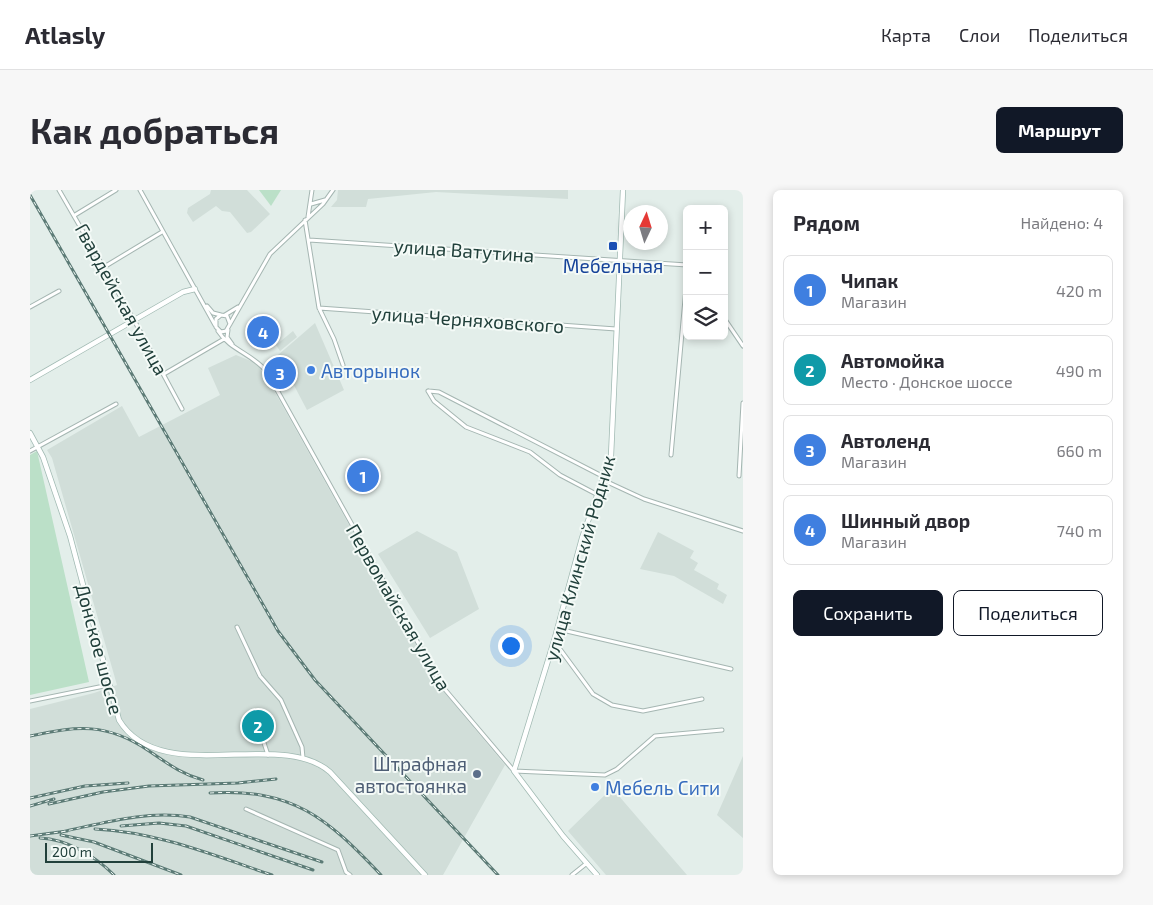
<!DOCTYPE html>
<html lang="ru">
<meta charset="utf-8">
<style>
body{margin:0;font-family:"Exo 2",sans-serif;background:#f7f7f7;color:#2b2b33}
.controls{position:absolute;right:15px;top:15px;display:grid;overflow:hidden;border-radius:8px;box-shadow:0 2px 8px #0003}
.controls button{width:45px;height:45px;display:grid;place-items:center;padding:0;border:0;border-bottom:1px solid #e1e1e2;background:#fff;color:#2b2b33;font:25px sans-serif}
.compass{position:absolute;left:593px;top:15px;width:45px;height:45px;border-radius:50%;background:#fff;box-shadow:0 2px 8px #0003;rotate:4deg}
.scale{position:absolute;left:15px;bottom:12px;width:108px;box-sizing:border-box;padding-left:5px;border:2px solid #21403b;border-top:0;font-size:14px;line-height:18px;white-space:nowrap;color:#21403b;-webkit-text-stroke:4px #f4faf7;paint-order:stroke}
.you{position:absolute;left:480px;top:455px;width:18px;height:18px;margin:-12px;border:4px solid #fff;border-radius:50%;background:#1a73e8;box-shadow:0 0 0 8px #1a73e833}
.badge{display:grid;place-items:center;width:32px;height:32px;border-radius:50%;background:#111827;color:#fff;font-size:16px;font-weight:700}
.pin{position:absolute;translate:-50% -50%;border:2px solid #fff;box-shadow:0 1px 5px #0006}
.list{margin:0;padding:0;list-style:none}
h2{display:flex;justify-content:space-between;align-items:center;height:65px;margin:0;padding:0 20px;font-size:21px}
h2 small{font-size:16px;font-weight:400;color:#7c7c81}
.list li{display:grid;grid-template-columns:32px 1fr auto;gap:15px;align-items:center;box-sizing:border-box;height:70px;margin:0 10px 10px;padding:0 10px;border:1px solid #e1e1e2;border-radius:8px}
.list b{display:block;font-size:19px;white-space:nowrap}
.list p{margin:0;font-size:16px;white-space:nowrap;color:#7c7c81}
.list em{font-size:16px;font-style:normal;color:#7c7c81}
.actions{display:flex;gap:10px;padding:15px 20px}
.actions a{flex:1;padding:11px 0;border:1px solid #111827;border-radius:8px;text-align:center;font-size:18px;color:#111827}
.actions .main{background:#111827;color:#fff}
.icon{flex:none;width:28px;height:28px;fill:none;stroke:currentColor;stroke-width:2;stroke-linecap:round;stroke-linejoin:round}
.map{position:relative;flex:none;width:713px;height:685px;overflow:hidden;border-radius:8px}
header{display:flex;align-items:center;gap:30px;box-sizing:border-box;height:70px;padding:0 25px;background:#fff;border-bottom:1px solid #e1e1e2}
header strong{font-size:24px}
nav{display:flex;gap:28px;margin-inline-start:auto;font-size:18px}
.intro{display:flex;align-items:center;justify-content:space-between;box-sizing:border-box;height:120px;padding:0 30px}
h1{margin:0;font-size:35px}
.button{padding:12px 22px;border-radius:8px;background:#111827;color:#fff;font-size:18px;font-weight:700}
main{display:flex;gap:30px;padding:0 30px}
aside{flex:1;background:#fff;border-radius:8px;box-shadow:0 2px 8px #0003}
.map>svg:first-child{display:block}
</style>
<header>
<strong>Atlasly</strong>
<nav><a>Карта</a><a>Слои</a><a>Поделиться</a></nav>
</header>
<div class="intro"><h1>Как добраться</h1><a class="button">Маршрут</a></div>
<main>
<div class="map">
<svg width="713" height="685" viewBox="0 0 713 685">
<rect width="100%" height="100%" fill="#e3eeea"/>
<path fill="#d1ded9" d="M181,0h36l23,24 -19,18 -4,1 -17,-21 -8,-1 -6,-5 -23,16 -6,-9 1,-5 22,-14z
M308,0h230v9l-132,-7 -68,7 -2,8h-35l6,-7z
M285,133l29,67 -37,20 -29,-55z
M263,141l4,6 -17,14 -4,-6z
M206,165l20,8 11,15 172,308 66,79 -62,110h-413v-166l64,-16 23,-8 -65,-227 -5,-8 75,-44 17,31 81,-42 -12,-27z
M387,341l40,21 22,57 -49,29 -52,-84z
M628,342l36,19 -4,7 8,5 -4,7 25,14 -2,5 10,6 -4,9 -49,-28 -34,-7z
M713,566v82l-26,-23z
M582,598l75,87h-81l-38,-44z"/>
<path fill="#bbe0c8" d="M229,0h22l-10,16z
M7,261l52,231 -59,13v-240z"/>
<g fill="none" stroke-linecap="round" stroke-linejoin="round">
<g stroke="#a5b6b2" stroke-width="5">
<path id="street" d="M29,0l75,130 48,89
M110,0l75,135
M281,14l14,-4
M45,25l41,-25
M278,27l4,-27
M275,30l14,88 15,31 9,26
M279,50l378,25
M74,77l58,-35
M177,116l6,7 8,2
M0,117l29,-16
M289,118l297,21
M195,125l13,-8
M694,128l19,28
M200,134l-3,-8 -6,-1 -5,4v8l5,5 5,-1 44,-77 53,-50 10,-14
M198,140l-1,7 5,7
M188,141c12,19 35,23 49,41l175,314 72,85 91,4 12,-6 38,-33 67,-6
M134,184l60,-35
M398,201l6,10 32,26 64,25 30,23 38,20
M399,201l10,1 165,85
M0,261l86,-47
M641,265l16,-178
M709,286l4,-73
M573,290l41,19 99,32
M207,437l23,49 21,24 21,47 1,11
M528,439l173,40
M524,451l39,53 19,11 31,6 59,-12
M0,511l79,-16
M222,530l12,-4 5,15 -7,6 6,18
M216,619l92,41 8,22 4,3
M542,685l15,-12"/>
</g>
<g stroke="#a1bab3" stroke-width="6">
<path id="secondary" d="M0,190l153,-88 12,-3
M0,243l13,24 27,79 49,184c41,68 161,8 211,52l95,103
M567,685l-34,-39 -49,-65 40,-130 28,-103 29,-82 12,-266"/>
</g>
<use href="#street" stroke="#fff" stroke-width="3"/>
<use href="#secondary" stroke="#fff" stroke-width="4.5"/>
<g stroke="#5c7b76" stroke-width="3">
<path id="rail" d="M0,5l248,436 37,49 183,195
M0,546c48,-10 76,-14 119,15 18,12 32,23 54,29
M180,603c83,-5 117,25 171,82
M0,608l55,-12 43,-3
M19,614l54,-12 46,-6 89,-3 38,-4
M0,616l24,-7
M91,636l38,-3 27,3 127,44
M65,639c62,3 118,26 177,46
M31,642c43,-9 85,-22 129,-15l132,45
M31,645l33,7 87,33
M0,646l37,-5
M10,648c27,1 55,18 74,37"/>
</g>
<use href="#rail" stroke="#f4faf7" stroke-width="1" stroke-dasharray="4" stroke-linecap="butt"/>
</g>
<rect fill="#1a4fb4" stroke="#f4faf7" stroke-width="2" x="578" y="51" width="10" height="10" rx="2.5"/>
<g fill="#3f7fe0" stroke="#f4faf7" stroke-width="2">
<circle cx="281" cy="180" r="5"/>
<circle cx="565" cy="597" r="5"/>
</g>
<circle fill="#5c6f8a" stroke="#f4faf7" stroke-width="2" cx="447" cy="584" r="5"/>
<g text-anchor="middle" dominant-baseline="central" stroke-width="4" stroke-linejoin="round" paint-order="stroke">
<g font-size="19" fill="#21403b" stroke="#f4faf7">
<text transform="translate(434 60) rotate(4)">улица Ватутина</text>
<text transform="translate(92 109) rotate(61)">Гвардейская улица</text>
<text transform="translate(438 129) rotate(4)">улица Черняховского</text>
<text transform="translate(549 368) rotate(-74)">улица Клинский Родник</text>
<text transform="translate(369 417) rotate(60)">Первомайская улица</text>
<text transform="translate(70 459) rotate(75)">Донское шоссе</text>
</g>
<g font-size="19" fill="#164399" stroke="#f4faf7">
<text x="583" y="75">Мебельная</text>
</g>
<g font-size="19" fill="#366cbe" stroke="#f4faf7" text-anchor="start">
<text x="291" y="180">Авторынок</text>
<text x="575" y="597">Мебель Сити</text>
</g>
<g font-size="19" fill="#4e5e75" stroke="#f4faf7" text-anchor="end">
<text x="437" y="573">Штрафная<tspan x="437" dy="22">автостоянка</tspan></text>
</g>
</g>
</svg>
<div class="controls">
<button>+</button>
<button>−</button>
<button><svg class="icon" aria-label="layers" viewBox="0 0 24 24"><path d="M12 4l9 5-9 5-9-5zM3 14l9 5 9-5"/></svg></button>
</div>
<svg class="compass" viewBox="-18 -18 36 36"><path d="M0-13l5 13h-10z" fill="#e53935"/><path d="M0 13l5-13h-10z" fill="#7c7c81"/></svg>
<div class="scale">200 m</div>
<div class="you"></div>
<div class="pin badge" style="left:333px;top:286px;background:#3f7fe0">1</div>
<div class="pin badge" style="left:228px;top:536px;background:#0f9aa8">2</div>
<div class="pin badge" style="left:250px;top:183px;background:#3f7fe0">3</div>
<div class="pin badge" style="left:233px;top:142px;background:#3f7fe0">4</div>
</div>
<aside>
<h2>Рядом<small>Найдено: 4</small></h2>
<ul class="list">
<li><span class="badge" style="background:#3f7fe0">1</span><div><b>Чипак</b><p>Магазин</p></div><em>420 m</em></li>
<li><span class="badge" style="background:#0f9aa8">2</span><div><b>Автомойка</b><p>Место · Донское шоссе</p></div><em>490 m</em></li>
<li><span class="badge" style="background:#3f7fe0">3</span><div><b>Автоленд</b><p>Магазин</p></div><em>660 m</em></li>
<li><span class="badge" style="background:#3f7fe0">4</span><div><b>Шинный двор</b><p>Магазин</p></div><em>740 m</em></li>
</ul>
<div class="actions"><a class="main">Сохранить</a><a>Поделиться</a></div>
</aside>
</main>
